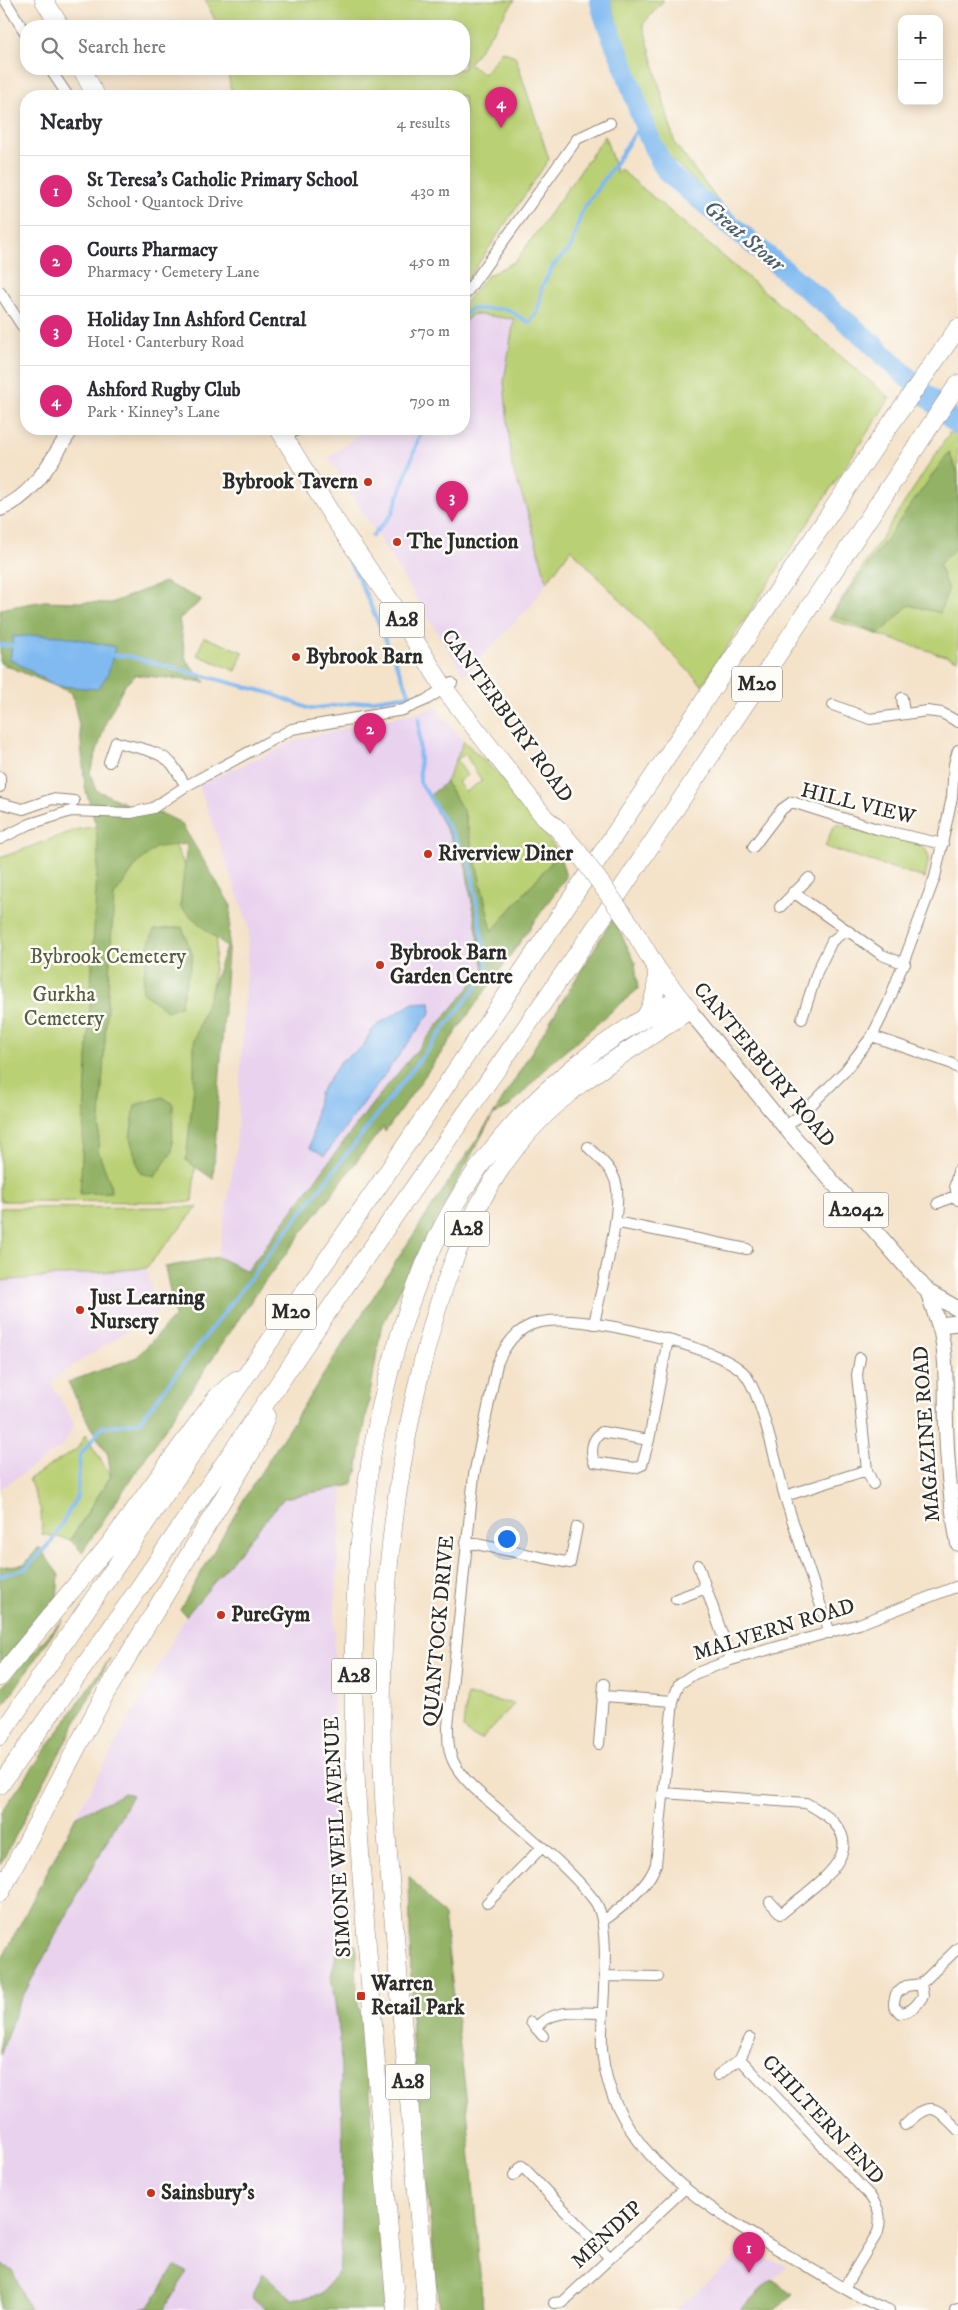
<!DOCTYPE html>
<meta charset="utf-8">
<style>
body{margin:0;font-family:"IM FELL DW Pica",serif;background:#f2f2f3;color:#2b2b33}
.controls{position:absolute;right:15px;top:15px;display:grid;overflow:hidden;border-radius:10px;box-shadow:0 2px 12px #0003}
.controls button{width:45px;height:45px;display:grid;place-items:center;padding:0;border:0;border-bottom:1px solid #e1e1e2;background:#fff;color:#2b2b33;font:25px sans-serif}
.you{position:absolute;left:506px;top:1538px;width:18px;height:18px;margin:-12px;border:4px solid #fff;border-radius:50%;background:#1a73e8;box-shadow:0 0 0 8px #1a73e833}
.badge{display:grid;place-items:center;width:32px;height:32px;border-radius:50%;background:#db2777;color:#fff;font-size:16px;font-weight:700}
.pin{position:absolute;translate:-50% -41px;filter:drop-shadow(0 1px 2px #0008)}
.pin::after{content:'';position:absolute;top:26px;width:18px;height:15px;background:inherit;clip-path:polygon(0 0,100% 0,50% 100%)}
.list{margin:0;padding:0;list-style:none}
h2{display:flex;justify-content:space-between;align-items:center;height:65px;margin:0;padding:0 20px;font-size:21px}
h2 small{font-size:16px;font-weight:400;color:#7c7c81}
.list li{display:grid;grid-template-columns:32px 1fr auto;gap:15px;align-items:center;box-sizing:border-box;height:70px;padding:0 20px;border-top:1px solid #e1e1e2}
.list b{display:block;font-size:19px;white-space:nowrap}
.list p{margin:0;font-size:16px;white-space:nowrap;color:#7c7c81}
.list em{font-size:16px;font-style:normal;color:#7c7c81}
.icon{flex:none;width:28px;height:28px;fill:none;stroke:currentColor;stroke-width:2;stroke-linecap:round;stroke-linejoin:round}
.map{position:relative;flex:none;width:958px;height:2310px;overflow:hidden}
.search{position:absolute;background:#fff;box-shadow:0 2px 12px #0003;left:20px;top:20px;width:450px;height:55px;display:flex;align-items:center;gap:12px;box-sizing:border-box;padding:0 18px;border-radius:20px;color:#7c7c81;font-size:19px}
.panel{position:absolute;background:#fff;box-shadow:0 2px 12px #0003;left:20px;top:90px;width:450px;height:345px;border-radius:20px}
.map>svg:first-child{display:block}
</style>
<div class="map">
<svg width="958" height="2310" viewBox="0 0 958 2310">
<rect width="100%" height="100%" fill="#fdfcf7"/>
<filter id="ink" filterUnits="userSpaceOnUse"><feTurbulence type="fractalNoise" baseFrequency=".02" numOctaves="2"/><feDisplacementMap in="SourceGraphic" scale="10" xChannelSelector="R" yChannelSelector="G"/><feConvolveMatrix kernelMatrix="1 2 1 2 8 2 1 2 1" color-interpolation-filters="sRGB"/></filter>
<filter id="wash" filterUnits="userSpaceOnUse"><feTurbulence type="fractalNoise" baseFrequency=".0096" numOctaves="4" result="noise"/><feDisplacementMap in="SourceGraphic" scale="20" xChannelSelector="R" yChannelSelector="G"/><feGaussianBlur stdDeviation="1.12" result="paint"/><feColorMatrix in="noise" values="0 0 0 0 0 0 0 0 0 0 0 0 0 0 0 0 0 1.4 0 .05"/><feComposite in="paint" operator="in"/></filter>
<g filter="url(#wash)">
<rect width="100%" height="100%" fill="#f4e2c9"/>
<path fill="#e9d2ee" d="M473,314l41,4 -10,64 8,85 14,40 21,75 -16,24 -67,69 -135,-217 36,-29h50l8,3 1,-3h40v-107z
M436,708l28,33 -18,41 -18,15 37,66 19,107 -168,208 -69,93 -29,-14 18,-106 13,-224 -50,-142 101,-46z
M146,1268l11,44 -102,65 -3,8 22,39 -10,21 -64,44v-208z
M263,1476l81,2 -9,123 -2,167 44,542h-377v-325l54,-129z
M746,2249l40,17 -46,44h-65z"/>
<path fill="#bad074" stroke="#727e50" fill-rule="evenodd" d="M205,0h310l-46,64 15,10 18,-23 13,5 34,103 -85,126v-189h-232l-5,-27h237v-43h-246z
M610,0h54l-21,24 32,120 50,66 -67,-64 -11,-27z
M605,136l12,38 3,-5 270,229 -188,287 -131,-136 -24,33 -21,-75 -14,-40 -8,-85 10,-63 -41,-5 -9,8v-18l23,-28 29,-15z
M958,420v240l-129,-41z
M204,637l39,15 -7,19 -39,-16z
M464,741l41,40 54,72 -67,79 -28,-120 -18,-30zM465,754l17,27 -17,11 -7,-10 9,-7 -10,-15z
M163,818l54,119 -25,265 -192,-1v-343l78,-29z
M837,824l84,21c12,9 6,20 4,33l-100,-31 7,-18z
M198,1207l-52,61 -146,13v-73z
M85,1435l26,41 -41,64 -28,-6 -1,-23 -12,-32 48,-30z
M467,1695l47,9 -32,35 -10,-3 -9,-8z"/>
<path fill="#93b266" stroke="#5f6e48" d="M949,452l9,22v71l-19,20 9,25 -8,23 -31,-8 -29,29 -48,-19z
M164,582l38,18 -23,19 7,41 19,22 -69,-7 -12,11 -18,36 -16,51 6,17 35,16 34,9 16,8 50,83 -18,273 -27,-19 8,-74v-46l32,-93 -46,-40 7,-63 -31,3 -18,16 -24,33 -16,255 12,32 1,9 -31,2 18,-341 -2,-27 -11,-39 -5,-56 -8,-38 -72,-30v-54l44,-8 67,2z
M446,782l18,30 28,119 67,-78 7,24 -181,255 -2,-5 -124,162 -177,263 -12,-12 41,-64 -3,-21 -18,-29 -22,-44 69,-25 38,-41 -10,-49 53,-10 29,14 126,-168 111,-133 -19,-107 -37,-66z
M613,918l22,44 3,27 -87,74 -41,43 -17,9 -77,142 -35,71 -24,144 -5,13 -68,13 -98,118 -6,-7 67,-115 155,-242 91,-137z
M182,927l11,29 -13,50 -13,5 -25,-19 6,-47 6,-15z
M163,1097l10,7 -1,48 -17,25 -15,-4 -10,-35 5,-33z
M39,1547l20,28 -2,24 -57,65v-97l25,-3z
M63,1619l-63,91v-21z
M110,1658l-110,207v-51z
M125,1793l7,2 -114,210 -18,50v-92l76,-147z
M409,1876l35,40 22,179 17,215h-44l-27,-271z
M356,1945l1,54 9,41 20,270h-120l-14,-13 11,-24 29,26 30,-5 17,-24 2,-23 2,-85 -3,-124 -9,-62 7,-29z
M0,2264l12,6 18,40h-30z
M175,2266l12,6 -23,38h-26l11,-3z
M771,2280l22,15 -20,15h-33z"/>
<path fill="#80baf1" stroke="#56728e" d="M37,635l26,1 52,11 -7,27 -10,15 -42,-3 -46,-27 3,-22z
M430,1002l1,10 -106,143 -15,-7 9,-54 22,-33 22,-14 8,-16 12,-10 30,-18z"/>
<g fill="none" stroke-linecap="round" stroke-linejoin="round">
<path stroke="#80baf1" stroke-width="4" d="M464,316l6,-7h37l22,14 9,-12 4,-24 11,-21 18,-19 11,-36 33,-47 27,-42
M372,536l20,-22 30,-85
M0,645l17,1
M109,655l18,1 143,37 40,16 100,-14 -51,-116 -14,-25
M0,1576l25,-7 27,-28 25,-44 3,-41 22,-29 37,-5 349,-450 -18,-110 -50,-80 -1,-63"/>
<path stroke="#80baf1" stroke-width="21" d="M600,0c5,27 20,51 28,77 12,35 19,64 40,96l199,166 91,86"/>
</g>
</g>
<g filter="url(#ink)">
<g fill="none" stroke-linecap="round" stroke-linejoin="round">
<g stroke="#90867a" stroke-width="12">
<path id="street" d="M5,0l21,34
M50,69l18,27
M0,292l26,40
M464,296l113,-157 33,-16
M284,436l15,-7
M902,698l2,16
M833,705l37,14 57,-8 15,2 16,9
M109,762l7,-20c16,5 43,8 55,21 6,7 10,16 15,23
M0,777v10
M0,803l23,6 29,-10 22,2
M0,839l30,-15 41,-13 60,2 22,-5 33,-22 106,-57 111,-19 23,-10 26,-17
M753,847l29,-38 10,-7 85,27 66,15
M793,892l89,63 23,9
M780,907l29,-29
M802,1019l15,-47 15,-31 13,-10
M872,1036l78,27 8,5
M785,1127l20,-16 40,-40 27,-35 16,-32 47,-127 17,-80 2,-33 4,-14
M588,1147c11,11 24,21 28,36 7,28 -16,109 -22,141
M958,1171l-3,14 3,15
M938,1203l19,-8
M615,1222l132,27
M860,1358l-3,17 10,95 6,14
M602,1432l47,8 -7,25 -7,3 -41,-6c-4,-12 -2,-23 8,-30z
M649,1440l19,-101
M785,1496l82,-26
M466,1542l104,21 7,-36
M698,1565l33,95
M676,1599l30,-11
M830,1633c-15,-45 -31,-91 -45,-136 -8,-28 -24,-107 -42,-125 -24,-24 -125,-46 -160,-50 -43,-5 -68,-1 -86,42l-23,111 -26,251c0,12 0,24 5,35 10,21 35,39 52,54 29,25 66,55 89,85 20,25 6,114 8,149 8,106 114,165 196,212 29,17 59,37 91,49
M604,1696l69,5
M599,1744l5,-60
M663,1793l143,10c79,41 15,77 -25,111l-11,-12
M487,1903l55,-56
M602,1922c18,-13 48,-37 54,-58l17,-163 6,-17 15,-10 37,-14 128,-36 99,-38
M604,1976l54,1
M921,1984l2,12c-6,9 -11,16 -23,17l-6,-7v-4l2,-8 10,-8 15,-2 37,-36
M531,2022l5,6c15,-20 44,-15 66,-15
M536,2028l7,8
M740,2059l130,137c9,13 12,20 8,36l-34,56
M718,2075l22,-16 10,-21
M905,2125c26,-25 30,-19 53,5
M514,2175l8,-9 88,92
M554,2303l9,-1 121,-113
M955,2310l3,-1"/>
</g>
<g stroke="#90867a" stroke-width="16">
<path id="secondary" d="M0,509c36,-14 51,-50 72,-80
M939,1325c9,33 6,66 7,100 1,40 5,80 12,119"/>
</g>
<g stroke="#90867a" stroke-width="17">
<path id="primary" d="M689,1010l96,117 143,165 30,17
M928,1292l11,33 19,-2"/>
</g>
<g stroke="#90867a" stroke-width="19">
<path id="highway" d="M44,0l16,26
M82,69l14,27
M279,429l54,88 60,88 51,83 101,130 13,11 20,23
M646,1016c9,-16 11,-28 11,-47
M0,1677l109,-132 108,-148 19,-17
M0,1736l256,-375 123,-176 501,-746 78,-111
M0,1785l126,-178 218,-319 263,-377 351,-527
M0,1893l105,-199 151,-250 10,-28
M396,2310c-11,-117 -19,-234 -28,-352 -17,-205 -30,-406 27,-607 19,-67 45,-132 87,-188 51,-70 121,-125 197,-164
M427,2310c-9,-113 -19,-226 -29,-339 -6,-73 -14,-146 -16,-219 -3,-118 8,-237 32,-352 19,-89 46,-181 103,-254 48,-62 110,-92 172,-136l-32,-41 -27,-45"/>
</g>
<use href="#street" stroke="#fff" stroke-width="10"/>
<use href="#secondary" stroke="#fff" stroke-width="14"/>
<use href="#primary" stroke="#fff" stroke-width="15"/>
<use href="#highway" stroke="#fff" stroke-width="18"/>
<g stroke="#90867a" stroke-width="19" stroke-linecap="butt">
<path id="highway-bridge" d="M578,852l52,72"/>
</g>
<use href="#highway-bridge" stroke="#fff" stroke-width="18"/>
</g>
</g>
<g fill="#c8321e" stroke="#fdfcf7" stroke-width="2">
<circle cx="368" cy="482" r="5"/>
<circle cx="397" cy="542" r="5"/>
<circle cx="296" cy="657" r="5"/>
<circle cx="428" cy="854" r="5"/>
<circle cx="380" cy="965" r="5"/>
<circle cx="80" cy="1310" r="5"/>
<circle cx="221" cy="1615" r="5"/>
<rect x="356" y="1991" width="10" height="10" rx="2.5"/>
<circle cx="151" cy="2193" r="5"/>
</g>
<g text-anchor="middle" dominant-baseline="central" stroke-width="5" stroke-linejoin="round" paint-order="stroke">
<g fill="#fdfcf7" stroke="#6a6a68" stroke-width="1">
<rect x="379.5" y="602.5" width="45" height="35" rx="4"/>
<rect x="732" y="666.5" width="50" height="35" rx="4"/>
<rect x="823.5" y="1192.5" width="65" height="35" rx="4"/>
<rect x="444.5" y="1211.5" width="45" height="35" rx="4"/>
<rect x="266" y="1294.5" width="50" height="35" rx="4"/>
<rect x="331.5" y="1658.5" width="45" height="35" rx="4"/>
<rect x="385.5" y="2064.5" width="45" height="35" rx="4"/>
</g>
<g font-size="20" font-weight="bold" fill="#2b2b2b">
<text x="402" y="620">A28</text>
<text x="757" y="684">M20</text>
<text x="856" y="1210">A2042</text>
<text x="467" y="1229">A28</text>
<text x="291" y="1312">M20</text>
<text x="354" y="1676">A28</text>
<text x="408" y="2082">A28</text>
</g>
<g font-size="21" font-weight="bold" fill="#2b2b2b" stroke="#fdfcf7" text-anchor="start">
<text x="358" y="482" text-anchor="end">Bybrook Tavern</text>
<text x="407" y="542">The Junction</text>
<text x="306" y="657">Bybrook Barn</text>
<text x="438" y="854">Riverview Diner</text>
<text x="390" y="953">Bybrook Barn<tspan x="390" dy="24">Garden Centre</tspan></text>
<text x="90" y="1298">Just Learning<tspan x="90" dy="24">Nursery</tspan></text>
<text x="231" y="1615">PureGym</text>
<text x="371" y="1984">Warren<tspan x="371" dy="24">Retail Park</tspan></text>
<text x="161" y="2193">Sainsbury's</text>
</g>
<g font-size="21" fill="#2b2b2b" stroke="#fdfcf7">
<text transform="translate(507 716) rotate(54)">CANTERBURY ROAD</text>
<text transform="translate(858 804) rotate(14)">HILL VIEW</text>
<text transform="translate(764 1065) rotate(50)">CANTERBURY ROAD</text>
<text transform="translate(927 1434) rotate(-94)">MAGAZINE ROAD</text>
<text transform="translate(774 1630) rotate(-17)">MALVERN ROAD</text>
<text transform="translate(439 1631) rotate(-85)">QUANTOCK DRIVE</text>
<text transform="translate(338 1837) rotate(-93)">SIMONE WEIL AVENUE</text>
<text transform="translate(823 2120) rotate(47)">CHILTERN END</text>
<text transform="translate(607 2235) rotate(-43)">MENDIP</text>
</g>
<g font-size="21" fill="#565d41" stroke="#fdfcf7">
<text x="108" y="957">Bybrook Cemetery</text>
<text x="64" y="995">Gurkha<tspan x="64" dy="24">Cemetery</tspan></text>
</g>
<g font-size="22" font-style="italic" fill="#495d70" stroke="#fdfcf7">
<text transform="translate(744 236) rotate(40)">Great Stour</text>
</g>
</g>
</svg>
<div class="controls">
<button>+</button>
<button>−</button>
</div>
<div class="you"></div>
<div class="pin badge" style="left:749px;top:2273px">1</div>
<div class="pin badge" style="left:370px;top:754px">2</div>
<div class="pin badge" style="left:452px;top:522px">3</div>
<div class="pin badge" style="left:501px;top:128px">4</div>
<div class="search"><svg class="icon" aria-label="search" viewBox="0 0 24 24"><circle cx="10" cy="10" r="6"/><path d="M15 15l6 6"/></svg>Search here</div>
<section class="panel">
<h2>Nearby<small>4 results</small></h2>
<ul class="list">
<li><span class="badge">1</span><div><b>St Teresa's Catholic Primary School</b><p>School · Quantock Drive</p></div><em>430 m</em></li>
<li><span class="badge">2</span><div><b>Courts Pharmacy</b><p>Pharmacy · Cemetery Lane</p></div><em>450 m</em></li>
<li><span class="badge">3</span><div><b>Holiday Inn Ashford Central</b><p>Hotel · Canterbury Road</p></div><em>570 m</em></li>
<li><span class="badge">4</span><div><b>Ashford Rugby Club</b><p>Park · Kinney's Lane</p></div><em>790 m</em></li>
</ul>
</section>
</div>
